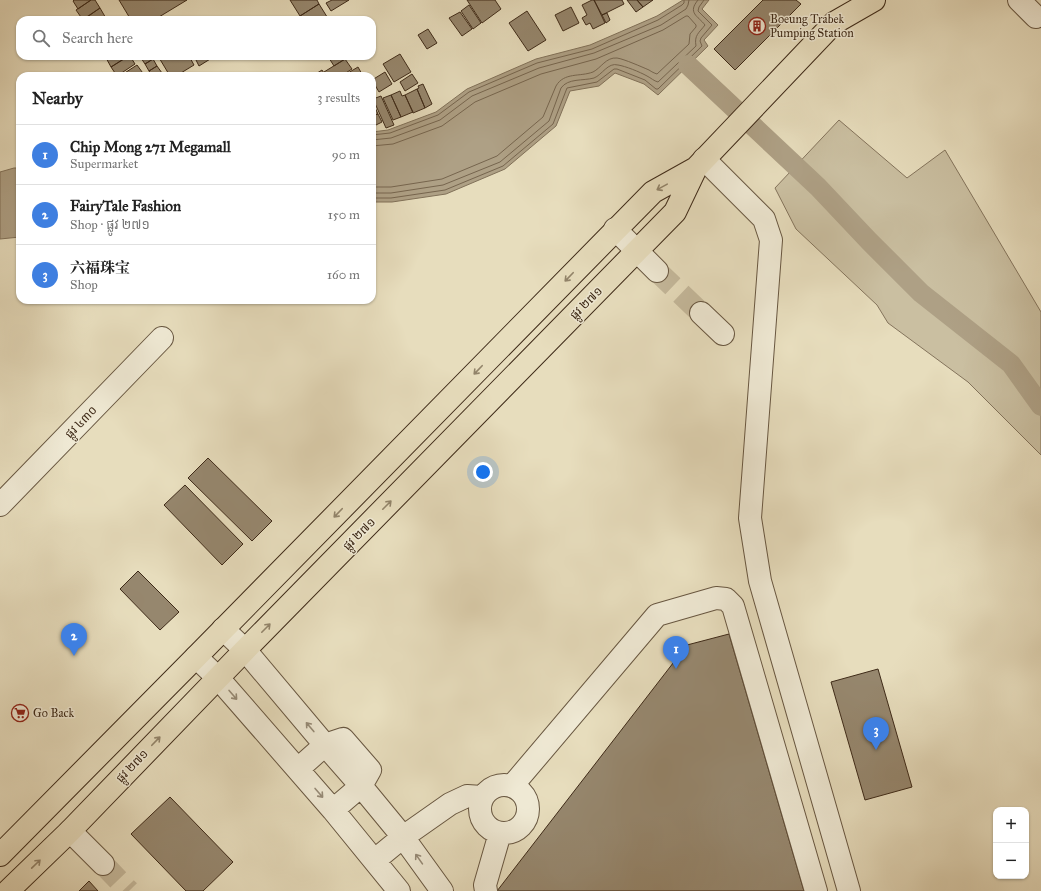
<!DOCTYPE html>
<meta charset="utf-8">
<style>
body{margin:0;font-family:"IM FELL Great Primer","Noto Serif SC","Noto Sans Khmer",serif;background:#f2f2f2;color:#222}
.controls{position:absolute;right:12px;bottom:12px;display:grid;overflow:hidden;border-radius:8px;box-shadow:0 1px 3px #0004}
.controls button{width:36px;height:36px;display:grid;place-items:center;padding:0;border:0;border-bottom:1px solid #e0e0e0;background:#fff;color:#222;font:20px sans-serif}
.you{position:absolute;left:483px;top:472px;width:14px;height:14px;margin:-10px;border:3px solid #fff;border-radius:50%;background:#1a73e8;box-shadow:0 0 0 6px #1a73e833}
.badge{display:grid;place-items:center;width:26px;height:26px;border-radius:50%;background:#0f766e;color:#fff;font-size:13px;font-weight:700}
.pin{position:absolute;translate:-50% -33px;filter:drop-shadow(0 1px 2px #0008)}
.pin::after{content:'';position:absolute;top:21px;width:14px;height:12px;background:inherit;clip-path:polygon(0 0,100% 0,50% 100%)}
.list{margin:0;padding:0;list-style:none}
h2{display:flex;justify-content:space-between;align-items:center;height:52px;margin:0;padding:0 16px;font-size:17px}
h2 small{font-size:13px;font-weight:400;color:#767676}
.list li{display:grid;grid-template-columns:26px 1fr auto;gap:12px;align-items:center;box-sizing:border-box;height:60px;padding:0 16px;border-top:1px solid #e0e0e0}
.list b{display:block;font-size:15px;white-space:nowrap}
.list p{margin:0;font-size:13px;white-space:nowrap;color:#767676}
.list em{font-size:13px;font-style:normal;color:#767676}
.icon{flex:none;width:22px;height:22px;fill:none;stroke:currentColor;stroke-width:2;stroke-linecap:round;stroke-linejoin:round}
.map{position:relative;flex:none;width:1041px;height:891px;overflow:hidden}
.search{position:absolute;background:#fff;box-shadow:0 1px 3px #0004;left:16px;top:16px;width:360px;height:44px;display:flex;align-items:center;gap:10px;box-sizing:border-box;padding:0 14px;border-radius:12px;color:#767676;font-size:15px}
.panel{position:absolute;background:#fff;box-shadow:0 1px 3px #0004;left:16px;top:72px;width:360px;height:232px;border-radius:12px}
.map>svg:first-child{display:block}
</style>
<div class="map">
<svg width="1041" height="891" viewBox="0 0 1041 891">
<rect width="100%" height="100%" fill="#e7ddbd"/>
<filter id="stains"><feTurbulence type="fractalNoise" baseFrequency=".005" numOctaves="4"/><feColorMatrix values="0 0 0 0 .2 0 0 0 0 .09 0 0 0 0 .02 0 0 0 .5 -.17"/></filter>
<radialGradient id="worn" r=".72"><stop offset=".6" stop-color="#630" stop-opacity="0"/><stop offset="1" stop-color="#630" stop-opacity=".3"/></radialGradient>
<path fill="#cabfa1" stroke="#84745c" d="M839,120l68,58 38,-28 96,162v143l-73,-73 -80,-59 -11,-18 -81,-76 -21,-41z"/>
<path fill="#aea085" stroke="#817159" d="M683,0h26l-7,9 16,16 -14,15 4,6 -50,49 -14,-11 -29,-11 -16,13 -29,5 -14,35 -51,43 -59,25 -54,8h-20v-70l16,-2 48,-18 31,-23 69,-30 54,-14 67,-29z
M14,168h6v69l-20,2v-67z"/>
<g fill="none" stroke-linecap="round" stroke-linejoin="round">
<path stroke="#76654e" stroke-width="1" d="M372,135l18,-2 48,-18 31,-23 68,-29 55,-14 66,-29 24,-15 2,-2v-3
M372,140l19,-2 49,-18 32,-24 67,-28 55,-15 67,-28 25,-16 2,-4 1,-5
M372,146l21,-2 49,-18 33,-24 66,-28 55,-15 67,-29 23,-14h2l8,9v2l-6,7 -1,10 -32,30c-3,-1 -5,-2 -8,-4 -7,-3 -25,-11 -32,-12 -11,-1 -16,10 -24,14 -13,5 -29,0 -37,14l-13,31 -46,39 -55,23 -51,8h-19
M372,193h19l52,-8 57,-23 49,-41 12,-33c7,-10 22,-7 33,-10 8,-3 14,-16 24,-13 7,1 22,7 29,11 4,2 7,5 11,6l38,-36c-2,-11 3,-13 9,-21 -7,-9 -18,-12 -7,-25
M372,198h19l54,-8 58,-24 50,-42 14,-36 30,-6 17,-13h3l28,11 11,9h2l44,-43 -2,-5 1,-3 11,-13 -14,-14 1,-4 5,-7"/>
<path stroke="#aea085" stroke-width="20" d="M688,65l130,122 51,54 52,52 90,71 30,42"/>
</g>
<path fill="#96876e" stroke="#3e2a18" d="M74,0h17l-13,9 -5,-8z
M91,0h4l5,8 -17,12 -7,-10z
M119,0h68l-33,20h-23z
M290,0h27l2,4 -19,12z
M332,0h17l-18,11 -5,-8z
M467,0h28l6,9 -19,14z
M592,0h2l11,23 -12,6 -3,-6 -4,2 -4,-7 5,-3 -5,-10z
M594,0h28l2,4 -22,11z
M627,0h10l6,7 -7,5z
M637,0h16l-10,7z
M763,0h33l5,4 -66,66 -21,-21z
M319,4l10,16h-27l-2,-4z
M469,5l12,18 -8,6 -12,-18z
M571,7l8,16 -16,8 -8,-16z
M100,8l7,12h-25z
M527,11l19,29 -18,11 -19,-28z
M460,12l12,17 -10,7 -13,-18z
M607,13l3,7 -4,3 -4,-8z
M428,29l9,14 -10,6 -9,-14z
M400,54l11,18 -17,10 -11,-18z
M105,56h23l-17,11z
M129,56h1l5,8 -18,12 -6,-9z
M145,56h6l2,3 -8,5 -4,-6z
M158,56h31l5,9 -18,11h-6z
M194,56h21l-16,10z
M333,56h17l-16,10 -5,-8z
M153,59l4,7 -8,5 -4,-7z
M345,59l7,10 -11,7h-15l-2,-4z
M137,65l8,11h-25z
M157,66l5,7 -4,3h-6l-3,-5z
M358,67l5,9h-20z
M322,70l4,6h-11l-1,-1z
M385,72l7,12 -13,8 -7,-12z
M412,74l6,9 -13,8 -5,-9z
M423,84l9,20 -7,4 -8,-19 2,-1 -1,-2z
M417,89l8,19 -12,5 -8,-18z
M400,91l2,5 3,-1 8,17 -12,5 -10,-22z
M391,95l10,22 -8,3 -10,-22z
M381,96l13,29 -8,3 -13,-29z
M372,101l6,13 -6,2z
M378,114l4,8 -10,5v-11z
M208,458l64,63 -20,20 -64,-63z
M185,485l58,59 -21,21 -58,-60z
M138,571l41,41 -19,18 -40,-41z
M729,634l75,257h-307l190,-246z
M878,669l34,118 -47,13 -34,-118z
M170,797l63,65 -30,29h-17l-55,-57z
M89,881l9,10h-19z"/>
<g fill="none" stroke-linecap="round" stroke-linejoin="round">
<path stroke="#c5b99c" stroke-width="22" stroke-dasharray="22 11" stroke-linecap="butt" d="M657,271l44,42
M103,864l26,27"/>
<g stroke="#685741" stroke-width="24">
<path id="minor" d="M1019,0l17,17
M704,159l60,60 7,21 -21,278 10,63 89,310
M615,229l42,42
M701,313l22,21
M0,505l162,-167
M223,629l22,21 80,95 36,41 42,51 39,54
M196,657l22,21 115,132 66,81
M298,769l27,-24 18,-6 27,31 -9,16 -28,24
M480 809a24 24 0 1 1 48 0a24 24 0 1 1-48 0Z
M512,786l145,-171 59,-17 10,1 7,7 83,285
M70,831l33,33
M375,860l28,-23 47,-33 17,-8 15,1
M486,891l-1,-6 15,-52"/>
</g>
<g stroke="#3e2a18" stroke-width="24">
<path id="major" d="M0,855l196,-198 457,-465 43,-24 138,-145 40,-23
M8,891l62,-60 175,-181 430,-438 21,-44"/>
</g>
<use href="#minor" stroke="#efe9d4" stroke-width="22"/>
<use href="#major" stroke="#e7ddbd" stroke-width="22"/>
</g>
<defs><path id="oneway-shaft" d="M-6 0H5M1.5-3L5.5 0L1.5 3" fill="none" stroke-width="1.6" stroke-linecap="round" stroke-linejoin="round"/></defs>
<g stroke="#92846a">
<use href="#oneway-shaft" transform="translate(662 187) rotate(151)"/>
<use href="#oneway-shaft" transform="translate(569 277) rotate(134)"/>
<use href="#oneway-shaft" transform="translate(478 370) rotate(134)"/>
<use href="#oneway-shaft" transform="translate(387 505) rotate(-45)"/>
<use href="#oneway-shaft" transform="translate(338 513) rotate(134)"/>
<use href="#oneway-shaft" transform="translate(266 628) rotate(-45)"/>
<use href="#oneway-shaft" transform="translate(156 741) rotate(-46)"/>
<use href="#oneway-shaft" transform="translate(36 864) rotate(-44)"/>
</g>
<g stroke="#968a76">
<use href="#oneway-shaft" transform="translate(233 695) rotate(49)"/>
<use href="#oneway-shaft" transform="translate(310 727) rotate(-130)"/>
<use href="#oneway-shaft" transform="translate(319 793) rotate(49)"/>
<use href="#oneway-shaft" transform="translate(419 859) rotate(-125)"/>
</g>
<defs>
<g id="building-ring" transform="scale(0.9)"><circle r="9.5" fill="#efe9d4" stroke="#8f2418" stroke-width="1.5"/><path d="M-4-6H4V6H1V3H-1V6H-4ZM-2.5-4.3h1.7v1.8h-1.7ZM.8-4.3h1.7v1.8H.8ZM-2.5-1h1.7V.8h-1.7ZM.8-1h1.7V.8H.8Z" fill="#8f2418"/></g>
<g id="supermarket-ring" transform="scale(0.9)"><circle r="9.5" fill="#efe9d4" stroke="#8f2418" stroke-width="1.5"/><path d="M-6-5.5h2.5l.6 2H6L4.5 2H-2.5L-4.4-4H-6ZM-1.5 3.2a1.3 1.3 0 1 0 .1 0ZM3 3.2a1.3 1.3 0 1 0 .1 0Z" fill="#8f2418"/></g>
</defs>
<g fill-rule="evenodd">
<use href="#building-ring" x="757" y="26"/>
<use href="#supermarket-ring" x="20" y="713"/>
</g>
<g text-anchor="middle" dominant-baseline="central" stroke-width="3" stroke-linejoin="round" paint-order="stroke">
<g font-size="12" fill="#3e2a18" stroke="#efe9d4" text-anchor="start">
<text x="770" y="19">Boeung Trabek<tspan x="770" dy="14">Pumping Station</tspan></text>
<text x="33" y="713">Go Back</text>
</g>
<g font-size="12" fill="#3e2a18" stroke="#efe9d4">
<text transform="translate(586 303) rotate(-45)">ផ្លូវ ២៧១</text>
<text transform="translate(81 422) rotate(-46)">ផ្លូវ ៤៣០</text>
<text transform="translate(359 534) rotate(-45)">ផ្លូវ ២៧១</text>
<text transform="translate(132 766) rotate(-46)">ផ្លូវ ២៧១</text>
</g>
</g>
<rect width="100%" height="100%" filter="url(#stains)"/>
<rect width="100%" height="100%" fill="url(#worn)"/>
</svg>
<div class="controls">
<button>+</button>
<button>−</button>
</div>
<div class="you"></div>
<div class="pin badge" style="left:676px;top:669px;background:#3f7fe0">1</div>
<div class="pin badge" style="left:74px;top:656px;background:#3f7fe0">2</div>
<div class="pin badge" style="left:876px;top:750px;background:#3f7fe0">3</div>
<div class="search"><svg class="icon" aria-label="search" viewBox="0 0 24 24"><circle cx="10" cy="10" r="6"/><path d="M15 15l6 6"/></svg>Search here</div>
<section class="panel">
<h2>Nearby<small>3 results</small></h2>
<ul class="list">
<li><span class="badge" style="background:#3f7fe0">1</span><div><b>Chip Mong 271 Megamall</b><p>Supermarket</p></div><em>90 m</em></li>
<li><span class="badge" style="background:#3f7fe0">2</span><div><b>FairyTale Fashion</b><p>Shop · ផ្លូវ ២៧១</p></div><em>150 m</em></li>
<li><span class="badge" style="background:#3f7fe0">3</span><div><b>六福珠宝</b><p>Shop</p></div><em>160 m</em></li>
</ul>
</section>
</div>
